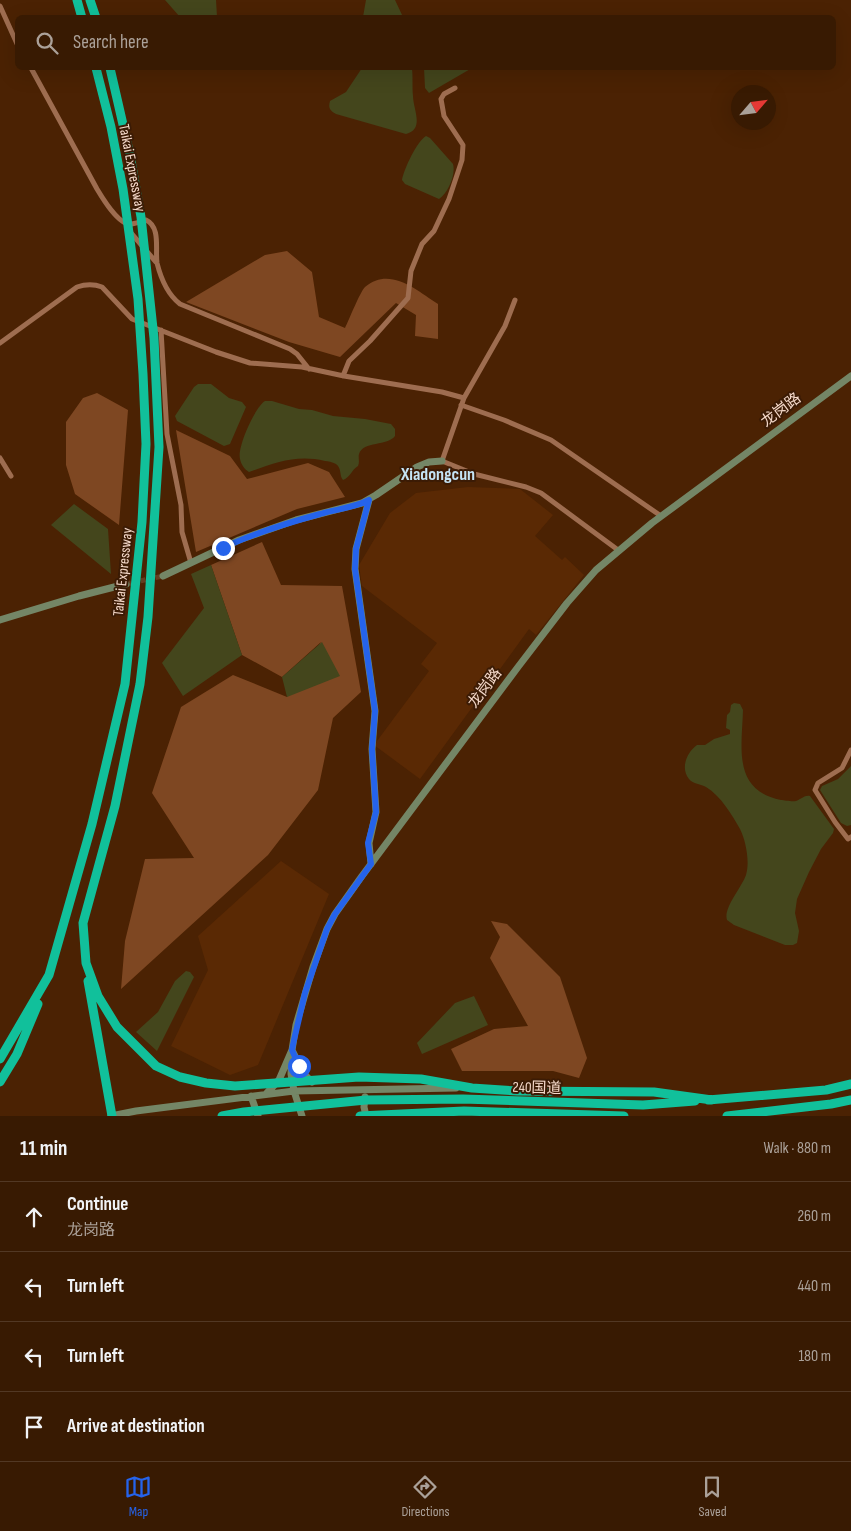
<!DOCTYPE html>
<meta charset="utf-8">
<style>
body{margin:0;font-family:"Sofia Sans Condensed","Noto Sans SC",sans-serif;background:#432711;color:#f1f3f6}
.compass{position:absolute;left:731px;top:85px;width:45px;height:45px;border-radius:50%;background:#381a02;box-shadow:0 5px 20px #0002;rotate:62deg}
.stop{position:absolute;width:15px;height:15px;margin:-11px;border:4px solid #2563eb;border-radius:50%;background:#fff}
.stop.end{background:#2563eb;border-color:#fff;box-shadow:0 1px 5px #0008}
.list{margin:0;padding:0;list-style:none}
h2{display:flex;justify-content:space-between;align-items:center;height:65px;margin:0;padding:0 20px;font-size:21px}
h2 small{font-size:16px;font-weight:400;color:#aba199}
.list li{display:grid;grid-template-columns:32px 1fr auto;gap:15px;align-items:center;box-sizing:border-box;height:70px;padding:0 20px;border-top:1px solid #523824}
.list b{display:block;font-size:19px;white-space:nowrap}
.list p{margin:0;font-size:16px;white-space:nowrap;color:#aba199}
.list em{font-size:16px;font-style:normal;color:#aba199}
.icon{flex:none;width:28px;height:28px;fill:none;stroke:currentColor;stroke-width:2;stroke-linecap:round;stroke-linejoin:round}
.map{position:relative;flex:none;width:851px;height:1116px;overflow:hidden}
.search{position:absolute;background:#381a02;box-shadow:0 5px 20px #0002;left:15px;right:15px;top:15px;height:55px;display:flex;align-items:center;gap:12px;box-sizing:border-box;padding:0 18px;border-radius:8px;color:#aba199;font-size:19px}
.sheet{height:345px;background:#381a02}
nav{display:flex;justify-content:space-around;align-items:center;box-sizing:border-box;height:70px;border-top:1px solid #523824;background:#381a02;font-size:14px;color:#aba199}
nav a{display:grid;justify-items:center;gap:2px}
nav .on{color:#2563eb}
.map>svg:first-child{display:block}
</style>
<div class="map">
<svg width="851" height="1116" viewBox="0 0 851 1116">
<rect width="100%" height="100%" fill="#4b2203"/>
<path fill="#5a2904" d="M468,487l52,2 33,26 -18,21 27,24 3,-3 19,18 -48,60 -7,-6 -109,150 -46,-34 55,-74 -8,-7 16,-21 -75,-57 -3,-21 31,-52 26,-20z
M281,861l48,33 -71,171 -28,10 -59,-29 37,-76 -10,-34z"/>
<path fill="#7e4722" d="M287,251l25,21 7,45 26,11c4,-8 15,-36 20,-41 25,-21 51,3 73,17v35l-23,-3 1,-21 -20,-12 -56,54 -51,-15 -103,-40 79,-47z
M97,393l31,17 -9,115 -44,-31 -9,-29v-43l17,-24z
M176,430l54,26 17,23 61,-16 21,9 16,25 -48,12 -101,43z
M262,542l19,43 61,1 19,106 -28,26 -15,72 -50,65 -147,134 4,-48 20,-82 49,-1 -42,-65 29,-86 52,-32 54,22 34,-55 -39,35 -40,-22 -31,-90z
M491,921l16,3 53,53 27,81 -8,20 -26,-7h-91l-11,-22 43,-20 34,-3 -38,-68 10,-21z"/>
<path fill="#44461c" d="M165,0h51l1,17h-37z
M366,0h29l8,17h-40z
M362,68h50c1,9 0,18 1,28 0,13 12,33 -7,38l-70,-20c-6,-3 -8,-6 -6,-13l16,-9z
M424,68h48l-43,25 -4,-5z
M426,136l4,2 23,26c3,11 -5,29 -14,35l-34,-15 -3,-4c2,-11 15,-39 24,-44z
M198,384h13l18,14 13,4 4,5 -16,37 -6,2 -47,-25 -2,-5 19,-29z
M265,401h7l27,8 13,1 21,6 32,3 26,5 4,5v7c-7,10 -32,5 -36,18 -1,4 1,8 -1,12 -7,4 -7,11 -15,14 -4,-4 -1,-12 -7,-16 -4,-2 -8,-3 -11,-3 -29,-7 -50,2 -76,11 -5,-3 -8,-8 -9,-13 -3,-12 15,-52 25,-58z
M74,504l34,25 3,45 -60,-49z
M211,565l31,90 -59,41 -21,-33 42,-55 -13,-34z
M322,642l18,34 -53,21 -5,-20z
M734,703l6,1 3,6c-1,37 -11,80 38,90 3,0 11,2 15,1 6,-2 8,-6 14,-5l24,33 -1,4 -12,16 -12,23 -12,27 -2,14 4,18 -2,12 -4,2h-8l-51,-20 -7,-5c-4,-12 15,-33 19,-45 4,-13 0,-34 -6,-46 -8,-14 -19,-33 -34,-42 -5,-3 -13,-3 -17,-8 -9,-11 -2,-27 8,-34h8l9,-6 16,-5v-4l-4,-2 1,-13 3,-3 1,-7z
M851,766v59l-4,1 -6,-3 -21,-33 2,-4 16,-7z
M186,971l4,1 4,5 -37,74 -21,-19 22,-20 17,-31z
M474,996l14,29 -66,29 -5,-11 38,-40z"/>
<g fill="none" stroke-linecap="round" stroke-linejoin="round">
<path stroke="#643d21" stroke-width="5" stroke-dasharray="5 2.5" stroke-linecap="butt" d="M126,584l37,-8"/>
<path stroke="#9e6d50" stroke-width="5" d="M0,6l18,40
M31,68l66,121c6,10 21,35 33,35 5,0 11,-3 16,-4 15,7 9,30 11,43 4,16 10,31 23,41l110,45 7,5 12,15
M131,233l25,29
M515,300l-10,26 -41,72 -22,63 32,13 52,13 15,6 77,57
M161,330l6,104 14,71 1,27 9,31
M0,343l77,-56c9,-3 17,-3 25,0l30,32 84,33 34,11 52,4 42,9 98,16 22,6
M343,376l6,-15 21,-20 38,-43 3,-27 11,-27 12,-13 15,-32 13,-39 1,-15 -19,-29 -3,-17 3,-5 11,-6
M461,405l43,15 47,20 110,76
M0,458l11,18
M851,750l-9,18 -24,15 -3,7 20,32 13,17 3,-2"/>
<path stroke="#748666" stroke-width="7" d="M369,500l-13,49 -1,20 20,142 -3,38 4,63 -7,31 2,21
M163,576l76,-36 57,-20 66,-17 14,-8 41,-28 12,-5 13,-1
M0,620l79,-24 47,-12
M266,1094l13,-14 13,-30 12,24 8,8
M251,1096l7,20
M365,1097l-1,10 2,9
M111,1116l25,-5 158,-20 162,-3
M302,1116l-8,-25 -3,-17 1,-24 4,-25 17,-58 14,-38 8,-15 27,-38 156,-209 49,-64 29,-33 56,-47 199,-147"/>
<path stroke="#11c09b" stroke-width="9" d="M77,0l5,18
M90,0l6,18
M110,68l20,87 11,62 13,121 5,109 -11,170 -8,67 -25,122 -32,117 3,40 12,33 19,31 39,39 24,11 26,6 29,3 124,-9 62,2 51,9 45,3 137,1 58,8
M88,981l24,135
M0,1059l49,-84 43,-151 33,-140 17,-162 4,-78 -3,-70 -5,-75 -15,-110 -12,-62 -15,-59
M0,1082l17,-28 21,-50
M708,1100l118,-10 25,-6
M222,1116l22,-4 122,-12 97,-1 180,6 52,-4
M360,1116l104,-5 160,5
M727,1116l104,-12 20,-4"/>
</g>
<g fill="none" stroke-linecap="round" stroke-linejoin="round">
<path stroke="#2563eb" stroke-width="6" d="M223,548c31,-15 64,-25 97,-34 16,-5 34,-6 49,-14l-13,49 -1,20 20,142 -3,38 4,63 -8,31 3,21 -36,50 -8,15 -22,64 -11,47 -2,10 7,16"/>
</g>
<g text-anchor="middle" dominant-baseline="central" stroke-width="4" stroke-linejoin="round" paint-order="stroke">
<g font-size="15" fill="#f5d9ca" stroke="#3b1b05">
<text transform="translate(132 168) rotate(79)">Taikai Expressway</text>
<text transform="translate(781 410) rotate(-37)">龙岗路</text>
<text transform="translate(123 572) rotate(-84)">Taikai Expressway</text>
<text transform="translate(485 688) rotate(-53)">龙岗路</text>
<text transform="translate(537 1088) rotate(2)">240国道</text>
</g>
<g font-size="18" font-weight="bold" fill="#c5e4f5" stroke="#3b1b05">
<text x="438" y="474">Xiadongcun</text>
</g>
</g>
</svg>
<svg class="compass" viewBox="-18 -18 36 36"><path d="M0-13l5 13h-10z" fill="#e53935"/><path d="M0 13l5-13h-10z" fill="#aba199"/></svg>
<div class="stop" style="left:299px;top:1066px"></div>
<div class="stop end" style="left:223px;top:548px"></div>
<div class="search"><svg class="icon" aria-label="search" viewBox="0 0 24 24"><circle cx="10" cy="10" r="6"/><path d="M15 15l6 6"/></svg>Search here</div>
</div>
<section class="sheet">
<h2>11 min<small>Walk · 880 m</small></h2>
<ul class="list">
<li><svg class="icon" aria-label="ahead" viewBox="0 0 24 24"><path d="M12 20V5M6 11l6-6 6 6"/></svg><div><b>Continue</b><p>龙岗路</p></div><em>260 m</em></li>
<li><svg class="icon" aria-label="left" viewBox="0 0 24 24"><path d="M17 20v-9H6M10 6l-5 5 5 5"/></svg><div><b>Turn left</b></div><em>440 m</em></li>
<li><svg class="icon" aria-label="left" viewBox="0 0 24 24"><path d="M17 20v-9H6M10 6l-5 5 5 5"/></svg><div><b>Turn left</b></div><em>180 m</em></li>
<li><svg class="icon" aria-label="arrive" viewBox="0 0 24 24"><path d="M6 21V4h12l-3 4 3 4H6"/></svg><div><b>Arrive at destination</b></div></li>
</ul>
</section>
<nav>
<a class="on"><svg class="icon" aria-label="map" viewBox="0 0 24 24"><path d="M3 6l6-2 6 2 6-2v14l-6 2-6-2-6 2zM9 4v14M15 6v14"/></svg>Map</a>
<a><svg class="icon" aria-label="directions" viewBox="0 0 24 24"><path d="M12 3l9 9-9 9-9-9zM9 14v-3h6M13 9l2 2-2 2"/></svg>Directions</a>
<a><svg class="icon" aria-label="saved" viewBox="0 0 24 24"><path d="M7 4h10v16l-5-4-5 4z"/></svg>Saved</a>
</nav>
